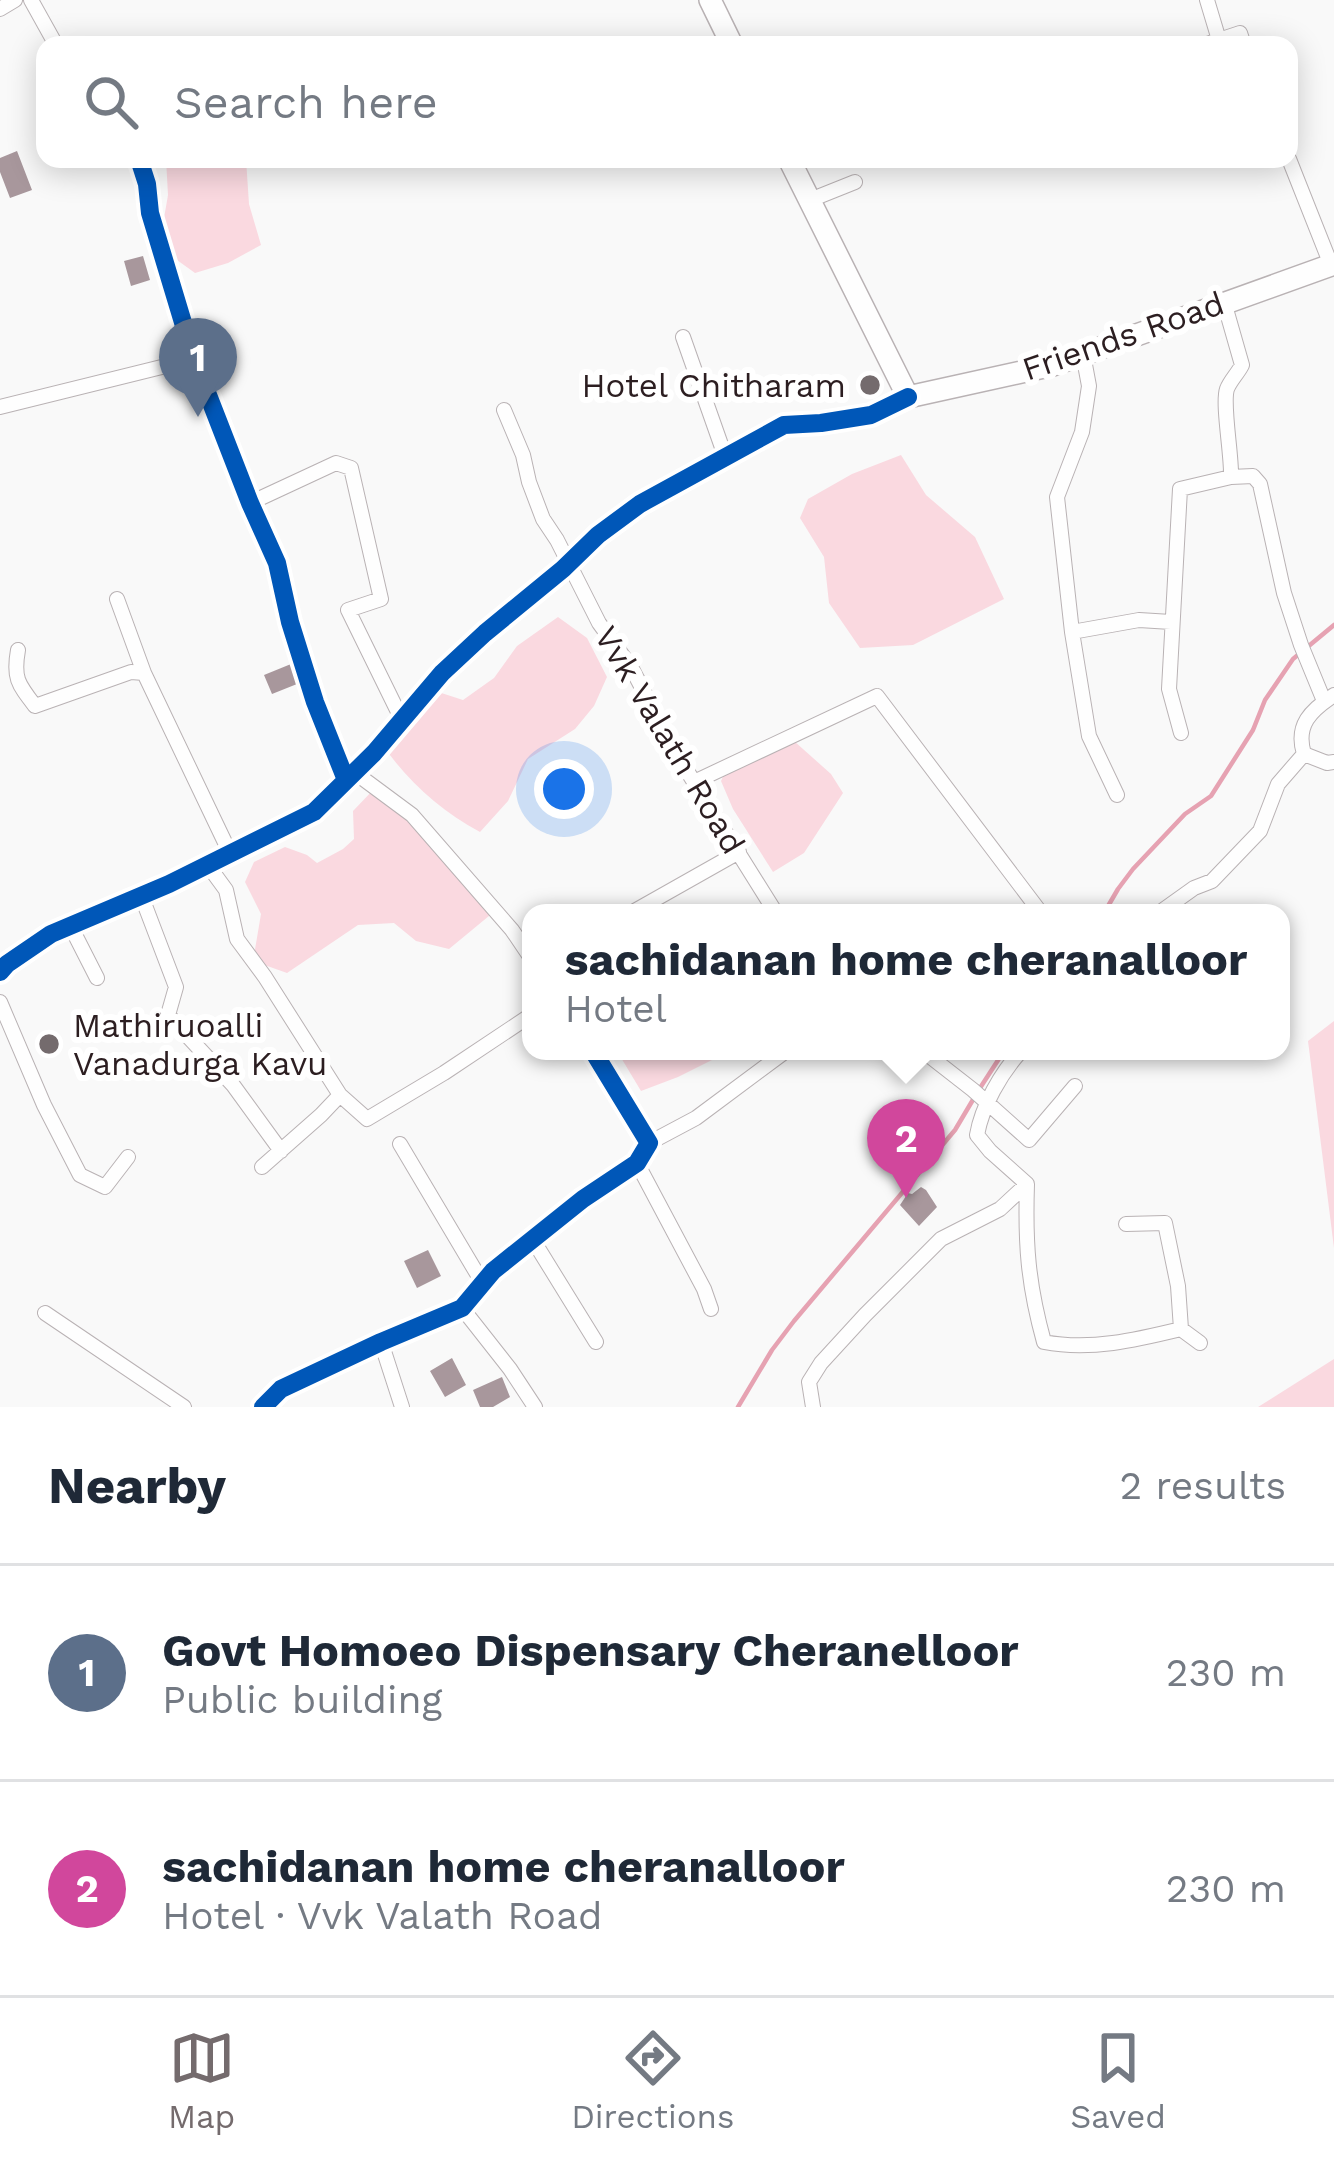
<!DOCTYPE html>
<meta charset="utf-8">
<style>
body{margin:0;font-family:"Work Sans",sans-serif;background:#f6f6f7;color:#1f2937}
.you{position:absolute;left:564px;top:789px;width:42px;height:42px;margin:-30px;border:9px solid #fff;border-radius:50%;background:#1a73e8;box-shadow:0 0 0 18px #1a73e833}
.badge{display:grid;place-items:center;width:78px;height:78px;border-radius:50%;background:#746b6d;color:#fff;font-size:39px;font-weight:700}
.pin{position:absolute;translate:-50% -99px;filter:drop-shadow(0 3px 6px #0008)}
.pin::after{content:'';position:absolute;top:63px;width:42px;height:36px;background:inherit;clip-path:polygon(0 0,100% 0,50% 100%)}
.popup{position:absolute;left:522px;top:904px;width:768px;height:156px;box-sizing:border-box;display:grid;place-content:center;border-radius:24px;background:#fff;filter:drop-shadow(0 3px 9px #0005);font-size:39px;white-space:nowrap;color:#747a83}
.popup b{font-size:45px;color:#1f2937}
.popup::after{content:'';position:absolute;left:50%;top:100%;margin-left:-24px;border:24px solid transparent;border-top-color:#fff}
.list{margin:0;padding:0;list-style:none}
h2{display:flex;justify-content:space-between;align-items:center;height:156px;margin:0;padding:0 48px;font-size:51px}
h2 small{font-size:39px;font-weight:400;color:#747a83}
.list li{display:grid;grid-template-columns:78px 1fr auto;gap:36px;align-items:center;box-sizing:border-box;height:216px;padding:0 48px;border-top:3px solid #e0e1e3}
.list b{display:block;font-size:45px;white-space:nowrap}
.list p{margin:0;font-size:39px;white-space:nowrap;color:#747a83}
.list em{font-size:39px;font-style:normal;color:#747a83}
.icon{flex:none;width:66px;height:66px;fill:none;stroke:currentColor;stroke-width:2;stroke-linecap:round;stroke-linejoin:round}
.map{position:relative;flex:none;width:1334px;height:1407px;overflow:hidden}
.search{position:absolute;background:#fff;box-shadow:0 6px 30px #0003;left:36px;right:36px;top:36px;height:132px;display:flex;align-items:center;gap:30px;box-sizing:border-box;padding:0 42px;border-radius:24px;color:#747a83;font-size:45px}
.sheet{height:588px;background:#fff}
nav{display:flex;justify-content:space-around;align-items:center;box-sizing:border-box;height:168px;border-top:3px solid #e0e1e3;background:#fff;font-size:33px;color:#747a83}
nav a{display:grid;justify-items:center;gap:6px}
nav .on{color:#746b6d}
.map>svg:first-child{display:block}
</style>
<div class="map">
<svg width="1334" height="1407" viewBox="0 0 1334 1407">
<rect width="100%" height="100%" fill="#f9f9f9"/>
<path fill="#fad9e0" d="M166,159h80l3,45 12,41 -33,18 -33,10 -36,-26 9,-52z
M901,455l25,40 49,42 29,62 -91,46 -53,3 -31,-45 -5,-46 -24,-39 8,-19 44,-25z
M558,617l29,21 20,39 -13,29 -19,23 -47,30 -20,42 -28,31c-40,-22 -72,-50 -98,-88l47,-55 34,11 31,-22 23,-32z
M794,741l37,33 12,19 -39,60 -31,19 -40,-63 -12,-28 7,-15z
M375,788l21,15 99,108 -46,38 -33,-8 -22,-18 -36,2 -71,48 -34,-12 8,-47 -16,-32 9,-20 31,-15 22,8 10,8 26,-14 11,-10 -1,-28z
M1334,1021v227l-26,-207z
M617,1051h98l1,7 -38,19 -37,14z
M1334,1359v48h-76z"/>
<g fill="none" stroke-linecap="round" stroke-linejoin="round">
<path stroke="#e6a2b2" stroke-width="4.5" d="M1104,913l14,-24 15,-20 52,-55 26,-18 42,-66 12,-30 28,-41 41,-34
M980,1088l24,-37
M738,1407l34,-57 22,-29 161,-191 19,-32"/>
</g>
<path fill="#a8979c" d="M17,151l15,39 -22,8 -10,-26v-14z
M143,256l7,24 -19,6 -7,-25z
M291,664l6,20 -25,10 -8,-19z
M921,1187l5,3 11,17 -18,19 -19,-21 8,-12 4,1z
M428,1250l13,26 -24,12 -13,-27z
M452,1358l14,27 -21,12 -15,-26z
M502,1377l8,20 -17,10h-13l-7,-17z"/>
<g fill="none" stroke-linecap="round" stroke-linejoin="round">
<g stroke="#b9b2b4" stroke-width="16">
<path id="street" d="M31,0l25,45
M1207,0l12,40
M0,9l15,-9
M1204,45l36,-12 4,12
M139,159l8,25 3,29 44,146 56,144 27,60 13,59 25,80 31,78
M1289,159l42,106
M810,200l45,-18
M1224,302l18,63c-4,8 -12,16 -15,24 -5,15 5,67 4,88l22,-1 7,8 24,109 17,52 23,56
M683,337l42,119
M0,407l194,-48
M504,410l19,45 6,27 14,37 14,21 42,83 32,44 48,91 97,155
M250,503l86,-40 15,5 30,131 -33,11 54,110
M117,599l27,74
M1072,632l-15,-135 25,-65 7,-46 -6,-32
M18,650c-5,28 0,34 17,56l96,-34 13,1 86,180
M1334,695c-23,15 -39,30 -30,59l23,9 7,-1
M1181,733l-12,-44 11,-200 51,-12
M354,772l58,43 100,115 19,28
M694,782l183,-86 164,217
M1117,795l-28,-59 -17,-104 67,-12 32,2
M207,864l19,26 11,49 28,38 75,118 27,24 77,-46 87,-58
M141,895l35,92 -8,28 65,70 48,66
M631,913l108,-61
M1159,913l35,-25 18,-7 48,-50 18,-47 26,-30
M70,925l27,53
M0,972l7,-8 44,-30 118,-50 145,-72 60,-59 68,-80 43,-40 78,-64 35,-34 42,-31 144,-79 37,-2 50,-8 37,-18
M0,1002l44,103 36,70 25,12 23,-30
M923,1051l50,39 56,50 46,-54
M649,1143l47,-25 90,-67
M400,1144l82,138
M637,1163l67,126 7,20
M262,1167l59,-52 19,-20
M1027,1184c-2,60 1,100 17,158 46,9 92,-2 137,-13l19,14
M1126,1224l39,-1 13,63 3,43
M533,1240l63,102
M462,1308l48,61 25,38
M45,1313l139,94
M381,1342l21,65
M263,1407l18,-18 100,-47 81,-34 31,-37 90,-72 54,-36 12,-20 -56,-92
M813,1407l-4,-25 12,-19 44,-48 76,-76 59,-30 27,-25 -37,-33 -13,-16c5,-29 24,-62 44,-84"/>
</g>
<g stroke="#b9b2b4" stroke-width="24">
<path id="secondary" d="M710,0l22,45
M789,159l119,238 145,-32 281,-101"/>
</g>
<use href="#street" stroke="#fefefe" stroke-width="14"/>
<use href="#secondary" stroke="#fefefe" stroke-width="21"/>
<g stroke="#fff" stroke-width="26">
<path id="cycleway" d="M139,159l8,25 3,29 44,146 56,144 27,60 13,59 25,80 31,78
M0,972l7,-8 44,-30 118,-50 145,-72 60,-59 68,-80 43,-40 78,-64 35,-34 42,-31 144,-79 37,-2 50,-8 37,-18
M263,1407l18,-18 100,-47 81,-34 31,-37 90,-72 54,-36 12,-20 -56,-92"/>
</g>
<use href="#cycleway" stroke="#0057b8" stroke-width="18"/>
</g>
<g fill="#746b6d" stroke="#fff" stroke-width="4.5">
<circle cx="870" cy="385" r="12"/>
<circle cx="49" cy="1044" r="12"/>
</g>
<g text-anchor="middle" dominant-baseline="central" stroke-width="12" stroke-linejoin="round" paint-order="stroke">
<g font-size="33" fill="#2c1e21" stroke="#fff">
<text transform="translate(1123 336) rotate(-19)">Friends Road</text>
<text transform="translate(670 740) rotate(59)">Vvk Valath Road</text>
</g>
<g font-size="33" fill="#2c1e21" stroke="#fff" text-anchor="end">
<text x="846" y="385">Hotel Chitharam</text>
<text x="73" y="1025" text-anchor="start">Mathiruoalli<tspan x="73" dy="38">Vanadurga Kavu</tspan></text>
</g>
</g>
</svg>
<div class="you"></div>
<div class="pin badge" style="left:198px;top:417px;background:#5c6f8a">1</div>
<div class="pin badge" style="left:906px;top:1198px;background:#d1479c">2</div>
<div class="popup"><b>sachidanan home cheranalloor</b>Hotel</div>
<div class="search"><svg class="icon" aria-label="search" viewBox="0 0 24 24"><circle cx="10" cy="10" r="6"/><path d="M15 15l6 6"/></svg>Search here</div>
</div>
<section class="sheet">
<h2>Nearby<small>2 results</small></h2>
<ul class="list">
<li><span class="badge" style="background:#5c6f8a">1</span><div><b>Govt Homoeo Dispensary Cheranelloor</b><p>Public building</p></div><em>230 m</em></li>
<li><span class="badge" style="background:#d1479c">2</span><div><b>sachidanan home cheranalloor</b><p>Hotel · Vvk Valath Road</p></div><em>230 m</em></li>
</ul>
</section>
<nav>
<a class="on"><svg class="icon" aria-label="map" viewBox="0 0 24 24"><path d="M3 6l6-2 6 2 6-2v14l-6 2-6-2-6 2zM9 4v14M15 6v14"/></svg>Map</a>
<a><svg class="icon" aria-label="directions" viewBox="0 0 24 24"><path d="M12 3l9 9-9 9-9-9zM9 14v-3h6M13 9l2 2-2 2"/></svg>Directions</a>
<a><svg class="icon" aria-label="saved" viewBox="0 0 24 24"><path d="M7 4h10v16l-5-4-5 4z"/></svg>Saved</a>
</nav>
